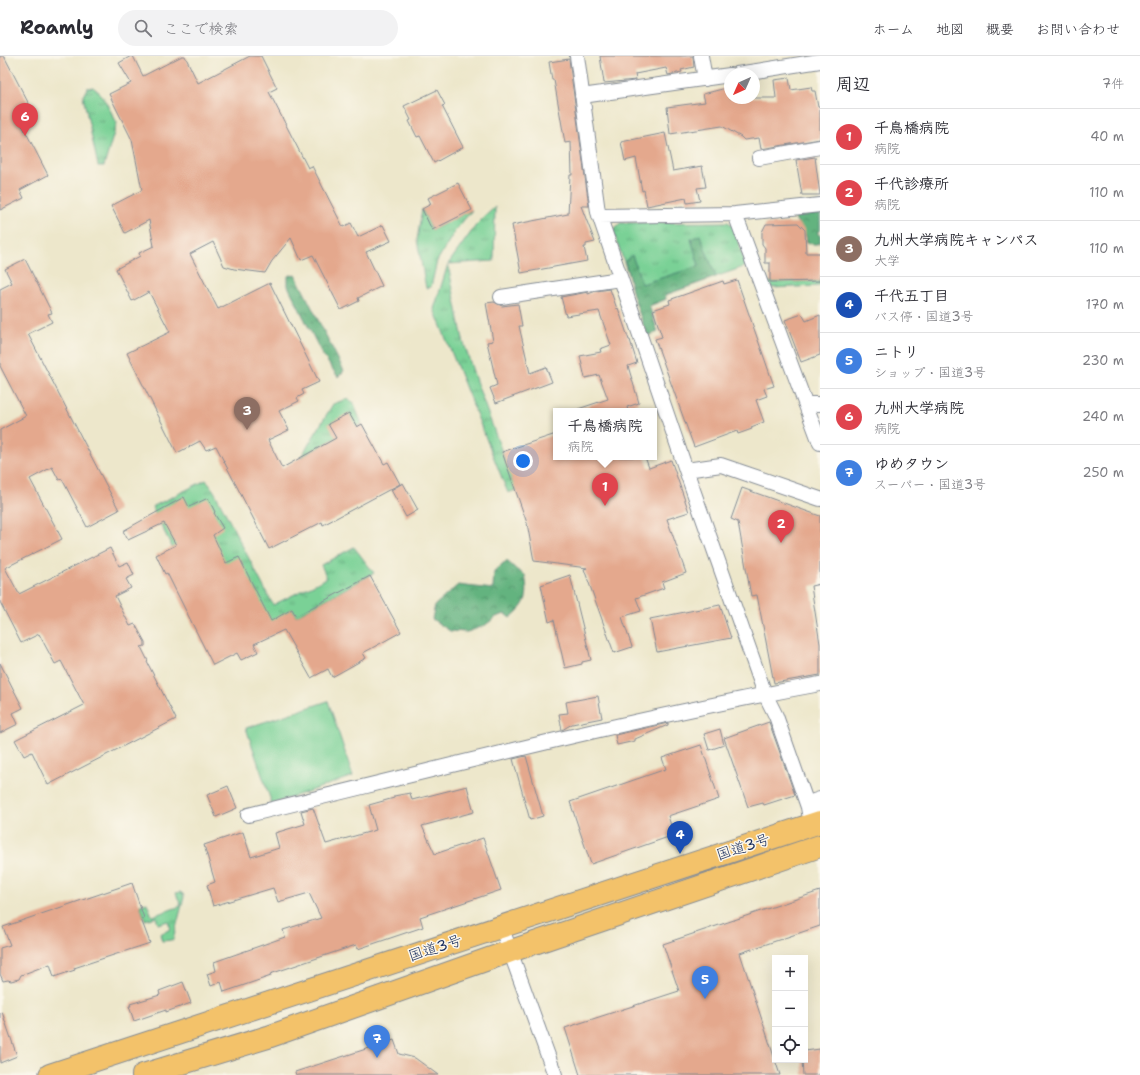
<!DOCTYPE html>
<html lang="ja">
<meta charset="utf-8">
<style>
body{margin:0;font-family:"Shantell Sans","Klee One",sans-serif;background:#f2f2f3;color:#2b2b33}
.controls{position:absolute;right:12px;bottom:12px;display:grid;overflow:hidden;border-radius:0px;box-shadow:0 4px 16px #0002}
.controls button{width:36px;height:36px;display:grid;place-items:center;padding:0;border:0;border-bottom:1px solid #e1e1e2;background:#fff;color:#2b2b33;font:20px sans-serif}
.compass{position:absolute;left:724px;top:12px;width:36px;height:36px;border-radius:50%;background:#fff;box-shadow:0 4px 16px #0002;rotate:225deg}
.you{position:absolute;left:523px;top:405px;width:14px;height:14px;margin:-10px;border:3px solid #fff;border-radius:50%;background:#1a73e8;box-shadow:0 0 0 6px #1a73e833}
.badge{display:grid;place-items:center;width:26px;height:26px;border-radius:50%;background:#ea580c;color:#fff;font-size:13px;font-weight:700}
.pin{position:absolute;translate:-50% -33px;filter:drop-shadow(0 1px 2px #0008)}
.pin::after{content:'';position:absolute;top:21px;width:14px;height:12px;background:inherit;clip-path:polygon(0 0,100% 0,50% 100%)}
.popup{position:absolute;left:553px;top:352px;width:104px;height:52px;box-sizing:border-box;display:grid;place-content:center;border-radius:0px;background:#fff;filter:drop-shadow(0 1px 3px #0005);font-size:13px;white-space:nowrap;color:#7c7c81}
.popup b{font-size:15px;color:#2b2b33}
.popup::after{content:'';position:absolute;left:50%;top:100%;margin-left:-8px;border:8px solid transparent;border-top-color:#fff}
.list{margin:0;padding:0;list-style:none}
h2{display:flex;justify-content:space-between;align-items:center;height:52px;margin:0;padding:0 16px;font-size:17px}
h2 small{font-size:13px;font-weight:400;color:#7c7c81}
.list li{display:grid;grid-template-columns:26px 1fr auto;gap:12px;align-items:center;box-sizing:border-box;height:56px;padding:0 16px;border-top:1px solid #e1e1e2}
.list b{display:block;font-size:15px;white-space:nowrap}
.list p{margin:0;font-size:13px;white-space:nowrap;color:#7c7c81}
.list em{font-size:13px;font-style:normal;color:#7c7c81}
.icon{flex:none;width:22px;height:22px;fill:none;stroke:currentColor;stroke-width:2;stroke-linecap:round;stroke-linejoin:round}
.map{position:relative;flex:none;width:820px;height:1019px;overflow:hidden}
header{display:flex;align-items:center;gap:24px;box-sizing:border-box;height:56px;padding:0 20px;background:#fff;border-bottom:1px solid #e1e1e2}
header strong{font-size:19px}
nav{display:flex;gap:22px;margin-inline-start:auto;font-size:14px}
.search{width:280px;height:36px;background:#f2f2f3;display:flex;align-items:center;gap:10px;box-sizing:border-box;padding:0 14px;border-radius:22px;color:#7c7c81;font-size:15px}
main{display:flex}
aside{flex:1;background:#fff}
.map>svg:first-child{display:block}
</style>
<header>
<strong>Roamly</strong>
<div class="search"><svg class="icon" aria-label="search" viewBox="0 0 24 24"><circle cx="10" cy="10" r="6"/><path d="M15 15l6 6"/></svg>ここで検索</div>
<nav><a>ホーム</a><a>地図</a><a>概要</a><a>お問い合わせ</a></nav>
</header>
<main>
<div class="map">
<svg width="820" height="1019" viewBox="0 0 820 1019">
<defs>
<pattern id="grass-tufts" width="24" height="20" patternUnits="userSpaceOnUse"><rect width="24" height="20" fill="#7ad196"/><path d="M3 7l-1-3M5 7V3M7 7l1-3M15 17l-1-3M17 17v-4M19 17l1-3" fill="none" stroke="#63aa7e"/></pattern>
<pattern id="forest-crowns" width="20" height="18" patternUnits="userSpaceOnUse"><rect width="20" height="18" fill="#63b37f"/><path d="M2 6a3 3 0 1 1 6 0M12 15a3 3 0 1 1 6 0" fill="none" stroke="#51926b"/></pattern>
</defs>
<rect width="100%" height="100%" fill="#fbf7ec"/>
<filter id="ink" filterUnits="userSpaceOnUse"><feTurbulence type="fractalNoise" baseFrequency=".025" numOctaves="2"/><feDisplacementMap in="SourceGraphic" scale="8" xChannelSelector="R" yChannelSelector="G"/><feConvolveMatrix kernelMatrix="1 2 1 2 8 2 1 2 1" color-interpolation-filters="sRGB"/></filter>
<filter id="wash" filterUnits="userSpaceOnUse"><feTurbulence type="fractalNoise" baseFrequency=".012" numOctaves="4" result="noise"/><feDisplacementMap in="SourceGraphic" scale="16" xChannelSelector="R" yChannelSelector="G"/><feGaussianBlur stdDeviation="0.9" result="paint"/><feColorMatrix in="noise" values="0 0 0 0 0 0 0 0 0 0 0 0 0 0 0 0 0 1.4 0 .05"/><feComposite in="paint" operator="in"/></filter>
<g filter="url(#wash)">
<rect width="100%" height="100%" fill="#ede7cb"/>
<path fill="url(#grass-tufts)" stroke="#4a807a" d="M93,31l9,8 15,28 -13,43h-6l-15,-70 4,-8z
M495,151l-1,54 -46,3 15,76 13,41 40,109 -8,3 -74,-184 14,-45 29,-40z
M422,153l10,21 40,-20 -17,21 -18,30 -6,26 -5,1 -9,-48z
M728,166l5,4 13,40 -81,29 1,4 -17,7 9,26 -21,-32 -24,-70 7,-7z
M820,225v5l-51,2 -2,-6z
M347,343l6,3 9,22 -61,33 32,-53z
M206,424l8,11 59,114 54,-27 -6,-13 33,-18 20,26 -78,43 -4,-7 -42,28 -78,-90 -20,-40z
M180,836l3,2 1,3 -11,43 -11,1 -2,-7 11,-5 -3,-8 -10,3 -2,-7 -11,3 -5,-15 7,-2 5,13 29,-10 -5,-13z"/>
<path fill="url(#forest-crowns)" stroke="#3f716e" d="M820,157v18l-3,1 3,4v7c-5,2 -9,1 -13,-1l-1,-6 -12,-19z
M700,179l16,42 -51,18 1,4 -17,7 9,26 -11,4 -14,-41 -8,-34 7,-6 10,29 57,-18 -8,-27z
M295,218l49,97 -6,6 -16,-23 -34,-68v-10z
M507,505l10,9 8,5c4,22 2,29 -15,43l-5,-4 -9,3 -12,9 -17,6 -17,-1 -18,-12 3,-14 23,-20 35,4 1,-17z"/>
<path fill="#7ad196" stroke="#4a807a" d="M328,645l25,75 -81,28 -26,-76z"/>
<g id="blocks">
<path fill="#e4a88d" d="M0,0h4l28,54 -14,7 30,58 -28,15 4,8 -24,12z
M131,0h2l10,20 39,-20h3l13,27 52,-27h11l16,32 -8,4 39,76 4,-2 31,61 8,-4 7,14 25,-12 8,16 -25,11 16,34 -24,12 1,3 -18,9 -28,-55 -12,5 -10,-22 -19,23 -7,12 -31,-4 -10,-3 -11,-24 -23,12 28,55 52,-26 49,99 -17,8 2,4 -7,4 2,3 -20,10 10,19 -21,10 14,28 54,-30 -8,-14 21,-11 8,14 5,-3 22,40 4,-2 12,22 -77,41 -1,-3 -53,27 -53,-103 -10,4 -6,-9 -23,12 -50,-100 43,-21 -21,-40 -17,9 -16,-32 24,-13 -1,-3 15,-7 -5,-26 -24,13 -14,-27 31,-16 -10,-50 -23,-46 22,-11 -12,-20z
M600,0h93l1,11 -13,3 1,2 -14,3 -2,-7 -31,6 1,6 -32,3z
M569,3l20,147h-8l14,36 -9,2v3h-2l3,14 -66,12 -9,-48 56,-11 2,-39h2l-1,-33 -6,1 -11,-63h-2l-3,-18z
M789,22l2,12 20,-3 1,4h3l3,16h2v32l-59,10 -2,-11 -15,2 -3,-3 -19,-11 -52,8 -3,-27 38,-5 -2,-8 27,-7v11h46l-2,-18z
M437,34l8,15 -3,1 21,41 -29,16 -14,-27 -3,1 -8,-16 2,-1 -7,-14z
M665,77l8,38 29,-5 4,21 -9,1 3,13 -13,2 -1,-5 -39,8 -3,-16 -2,1 -6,-33 -11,3 -4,-19z
M815,101l5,38h-18l-6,-35z
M458,127l14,27 -40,20 -10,-21 9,-5 -3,-6z
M798,167l7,7 1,23h14v28l-50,1v-19h-5v-15l-3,-4v-12l4,-8z
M25,203l27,54 -4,1 4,8 -24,12 91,176 -32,17 -25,-48 -3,1 -7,-13 -22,12 32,60 -57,29 14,26 91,-46 9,18 9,-4 6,13 -8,4 5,9 -16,8 15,30 5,-2 10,18v4l-4,1 7,14 -1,1 29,57 -128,66 -16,-33 -8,4 -9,-16 69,-35 -23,-44 -6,3 -16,-30 -18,9 -21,-41v-172l26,-14 -26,-50v-77l12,-6 -7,-14z
M737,224l37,106 -10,3 3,7 -11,4 8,22 -13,5 1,2 -14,5 -1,-3 -43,16 -39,-108 7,-2 -9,-27 17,-6 -1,-4 54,-19 1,3z
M610,233l7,20 1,-1 11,32h1l7,23 -9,3 11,37 -12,4 1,4h-50v-2l30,-10 -9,-24 -14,3 -5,-22 21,-4 -1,-3 11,-4 -12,-34 -33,5 -5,-19 27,-5v2l8,-3z
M494,246l8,4 16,-2 4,22h-3l11,47 16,-6 6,15 -56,21 -6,-15 7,-3 -10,-43 6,-1 -7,-38z
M802,258l4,7 14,-6v40l-19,7 -16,-42z
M556,378v23h89l4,11 22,-8 18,52 -22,7 19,54 -24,9 2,6 -28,10 5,13 -19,6 10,30 -18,6 -30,-84 3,-1 -53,-7 -7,-38 -25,-71z
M403,427l15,27 -12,7 -15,-27z
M742,432l78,28v68l-9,2 9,58v31l-46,8 -17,-88 -6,1 -13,-74 -7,-3z
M184,441l5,10 19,-9 7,14 -1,1 9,15 -10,7 13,28 13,-6 32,64 21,-12 4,7 74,-40 31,56 -38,21 3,5 -34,19 -4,-8 -17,9 -27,-48 -30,14 4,8 -17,8 -4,-7 -24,12 -46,-92 -2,1 -9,-19 20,-10 -12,-22 -36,17 -5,-9z
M570,519l21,85 -9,2v2l-17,4 -11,-48 -5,2 -8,-37z
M720,549l11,33 -74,14 -7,-33z
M0,607l23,45 -10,5 5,11 -18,9z
M598,640l4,22 -30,6 -10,6 -3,-16 9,-1 -2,-11z
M769,666l26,73 -31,10 -1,-2 -15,4 -24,-69z
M668,667v2l-33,14v2l-18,4 -2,-10z
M720,673l4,16 -15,5 -5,-16z
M701,689l18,54 -51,17 6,19 -83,29 -21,-62 96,-33 -4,-11z
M526,700l17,60 -13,4 -17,-61z
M228,730l9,22 -21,9 -9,-22z
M467,730l7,26 -52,14 13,28 48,-16 18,52 -81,27 3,10 -65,22 -2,-4 -86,29 1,2 -47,16 -3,-10 -10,4 -4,-12 9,-3 -2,-9 71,-25 -2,-7 38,-12 -12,-25 -31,9 -5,-14 -60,18 -6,-21 8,-3 -11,-37 39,-13 8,25 28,-9 -4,-15 30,-9 -4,-13 12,-3 13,36 50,-14 -7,-25 25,-7v-2l16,-3 2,7z
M132,827l12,35 -3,1 9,24 -76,25 1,2 -21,7 -4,-13 -29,11 -2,4 -8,2 -3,-1 -5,1 -3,-7v-26l10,-3 -7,-18z
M820,835v35l-80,27 40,122h-200l-15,-47 114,-37 -16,-47z
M183,926l8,21 -25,9v-2l-32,11 -5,-15h2l-1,-2 30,-9 -1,-4z
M2,956l15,44 -17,7v-50z
M394,984l5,14 16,4 23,17h-142l-1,-3z
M820,993v26h-17l-1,-15h3v-9z"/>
</g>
</g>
<g filter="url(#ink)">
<use href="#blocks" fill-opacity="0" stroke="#848b94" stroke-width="1"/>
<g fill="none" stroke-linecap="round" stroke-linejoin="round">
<g stroke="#848b94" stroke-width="16">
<path id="street" d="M577,0l21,156 88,258 79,224 11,22 32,91 3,18
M701,0l4,23
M737,18l83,-13
M582,40l148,-21
M759,102l61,-11
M735,158l85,229
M599,160l136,-2 85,-9
M501,241l119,-18
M806,348h14
M686,414l35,-5 99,34
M820,743l-6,2 2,4 4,3
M248,759c190,-46 380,-96 572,-131
M501,870l54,149"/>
</g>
<g stroke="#848b94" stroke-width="24">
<path id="highway" d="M50,1019l770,-253
M143,1019l125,-38 243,-86 309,-105"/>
</g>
<use href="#street" stroke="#fff" stroke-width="14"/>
<use href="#highway" stroke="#f3c26a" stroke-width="22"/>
</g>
</g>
<g text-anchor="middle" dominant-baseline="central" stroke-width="3" stroke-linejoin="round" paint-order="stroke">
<g font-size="15" fill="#1b2f5e" stroke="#fbf7ec">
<text transform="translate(743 791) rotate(-18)">国道3号</text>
<text transform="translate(435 892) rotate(-18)">国道3号</text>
</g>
</g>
</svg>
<div class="controls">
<button>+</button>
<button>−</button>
<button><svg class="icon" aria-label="locate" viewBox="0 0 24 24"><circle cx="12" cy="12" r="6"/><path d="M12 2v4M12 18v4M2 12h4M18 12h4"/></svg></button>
</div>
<svg class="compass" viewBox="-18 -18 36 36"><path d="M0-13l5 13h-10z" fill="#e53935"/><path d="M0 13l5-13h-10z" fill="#7c7c81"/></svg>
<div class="you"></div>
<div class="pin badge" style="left:605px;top:450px;background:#e0444e">1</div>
<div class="popup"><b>千鳥橋病院</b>病院</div>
<div class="pin badge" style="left:781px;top:487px;background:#e0444e">2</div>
<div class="pin badge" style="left:247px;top:374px;background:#8d6e63">3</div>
<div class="pin badge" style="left:680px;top:798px;background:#1a4fb4">4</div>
<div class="pin badge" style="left:705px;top:943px;background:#3f7fe0">5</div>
<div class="pin badge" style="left:25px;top:80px;background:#e0444e">6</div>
<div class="pin badge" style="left:377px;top:1002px;background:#3f7fe0">7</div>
</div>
<aside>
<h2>周辺<small>7件</small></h2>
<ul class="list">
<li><span class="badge" style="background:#e0444e">1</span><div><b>千鳥橋病院</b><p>病院</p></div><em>40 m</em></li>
<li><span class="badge" style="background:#e0444e">2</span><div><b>千代診療所</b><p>病院</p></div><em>110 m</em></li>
<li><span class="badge" style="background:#8d6e63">3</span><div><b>九州大学病院キャンパス</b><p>大学</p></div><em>110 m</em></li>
<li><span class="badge" style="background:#1a4fb4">4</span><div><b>千代五丁目</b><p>バス停 · 国道3号</p></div><em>170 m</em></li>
<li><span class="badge" style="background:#3f7fe0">5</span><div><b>ニトリ</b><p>ショップ · 国道3号</p></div><em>230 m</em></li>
<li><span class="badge" style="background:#e0444e">6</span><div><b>九州大学病院</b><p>病院</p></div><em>240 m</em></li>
<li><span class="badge" style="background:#3f7fe0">7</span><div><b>ゆめタウン</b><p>スーパー · 国道3号</p></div><em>250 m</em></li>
</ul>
</aside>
</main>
